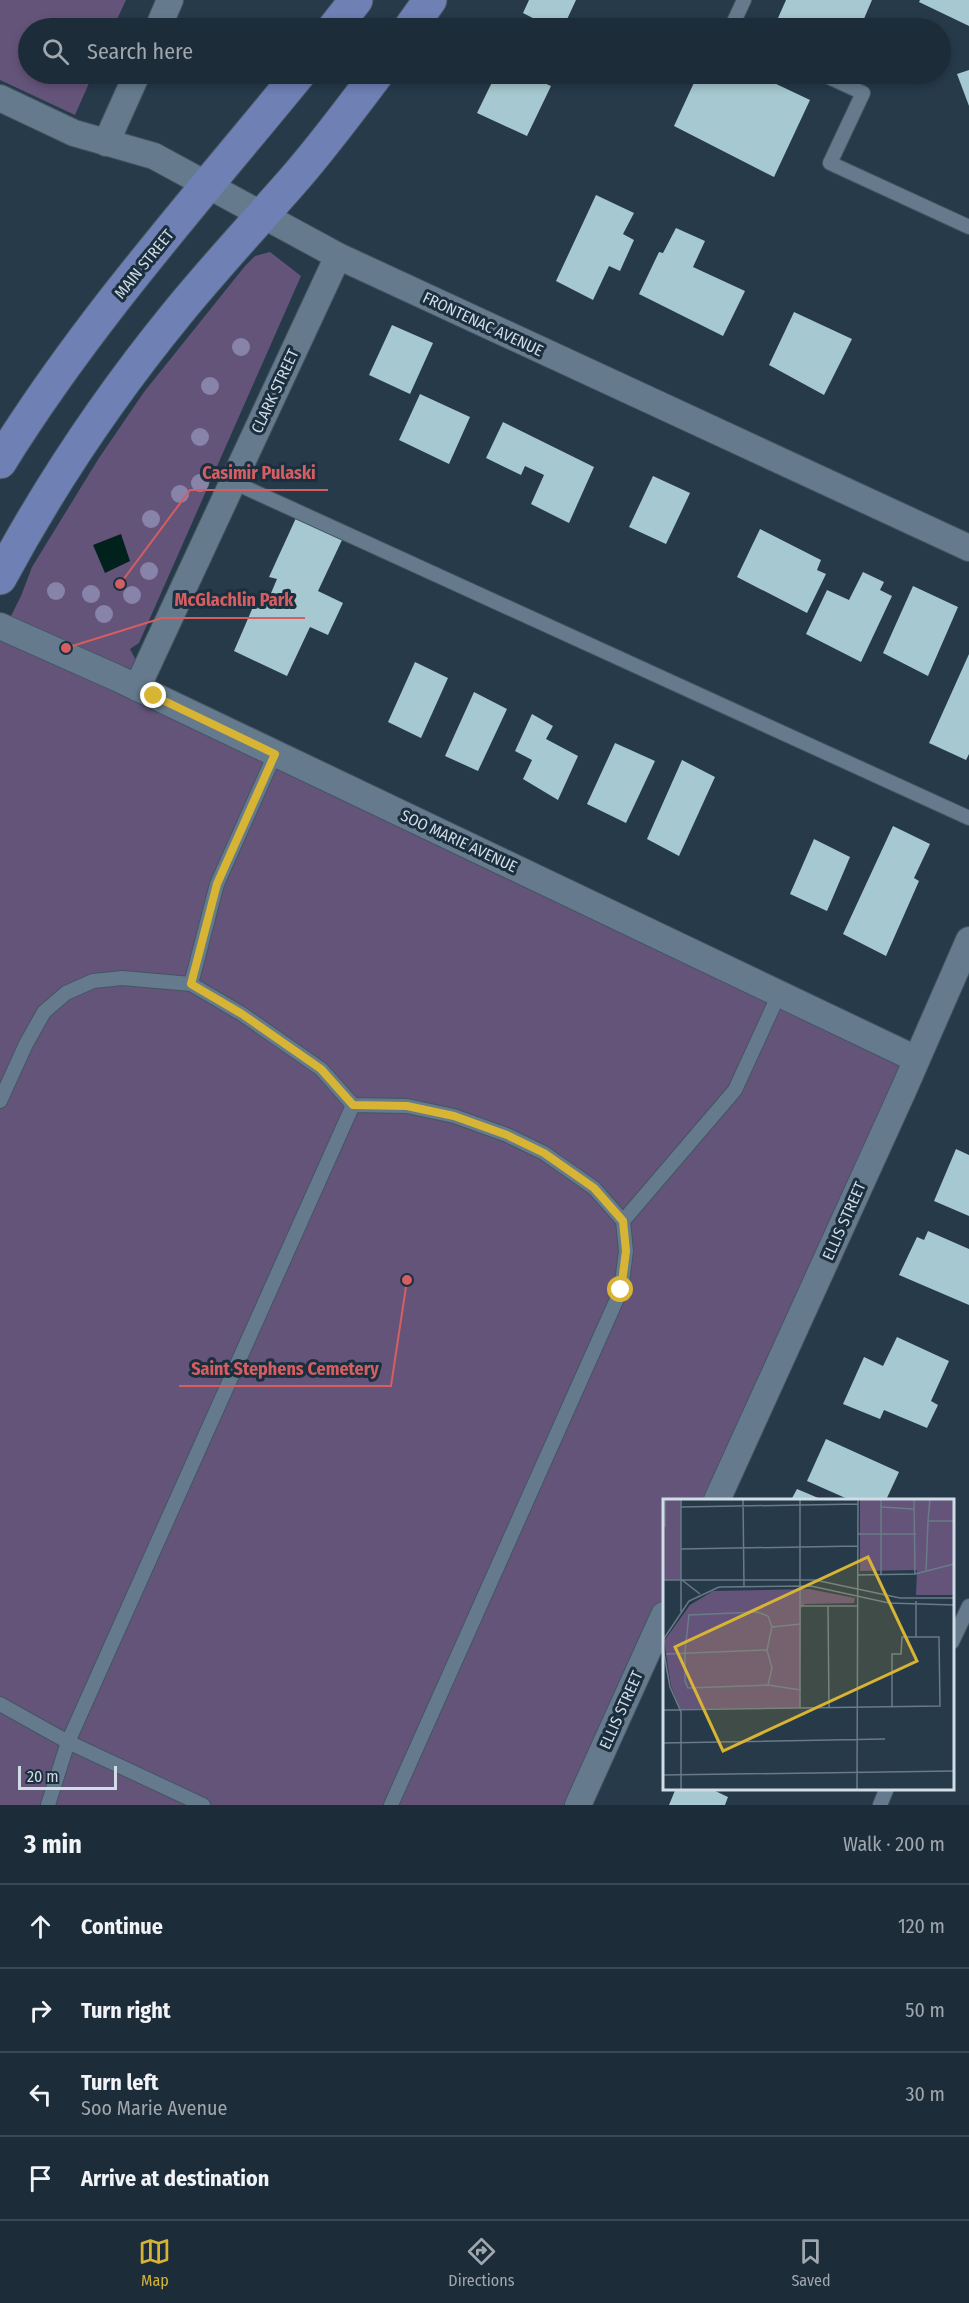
<!DOCTYPE html>
<meta charset="utf-8">
<style>
body{margin:0;font-family:"Fira Sans Condensed",sans-serif;background:#253440;color:#f1f3f6}
.scale{position:absolute;left:18px;bottom:15px;width:99px;box-sizing:border-box;padding-left:6px;border:3px solid #d0dce6;border-top:0;font-size:16px;line-height:21px;white-space:nowrap;color:#d0dce6;-webkit-text-stroke:4px #1c2f3f;paint-order:stroke}
.stop{position:absolute;width:18px;height:18px;margin:-14px;border:4px solid #d8b434;border-radius:50%;background:#fff}
.stop.end{background:#d8b434;border-color:#fff;box-shadow:0 2px 6px #0008}
.list{margin:0;padding:0;list-style:none}
h2{display:flex;justify-content:space-between;align-items:center;height:78px;margin:0;padding:0 24px;font-size:26px}
h2 small{font-size:20px;font-weight:400;color:#a0a7ae}
.list li{display:grid;grid-template-columns:39px 1fr auto;gap:18px;align-items:center;box-sizing:border-box;height:84px;padding:0 24px;border-top:2px solid #3a4853}
.list b{display:block;font-size:22px;white-space:nowrap}
.list p{margin:0;font-size:20px;white-space:nowrap;color:#a0a7ae}
.list em{font-size:20px;font-style:normal;color:#a0a7ae}
.icon{flex:none;width:33px;height:33px;fill:none;stroke:currentColor;stroke-width:2;stroke-linecap:round;stroke-linejoin:round}
.map{position:relative;flex:none;width:969px;height:1805px;overflow:hidden}
.search{position:absolute;background:#1c2c38;box-shadow:0 3px 9px #0003;left:18px;right:18px;top:18px;height:66px;display:flex;align-items:center;gap:15px;box-sizing:border-box;padding:0 21px;border-radius:33px;color:#a0a7ae;font-size:22px}
.sheet{height:414px;background:#1c2c38}
nav{display:flex;justify-content:space-around;align-items:center;box-sizing:border-box;height:84px;border-top:2px solid #3a4853;background:#1c2c38;font-size:16px;color:#a0a7ae}
nav a{display:grid;justify-items:center;gap:3px}
nav .on{color:#d8b434}
.map>svg:first-child{display:block}
</style>
<div class="map">
<svg width="969" height="1805" viewBox="0 0 969 1805">
<rect width="100%" height="100%" fill="#263a4a"/>
<path fill="#65547a" d="M0,0h126l-13,28h-85v46h65l-18,41 -75,-35z
M270,252l31,24 -162,367 -9,6 25,47 761,363 -204,441h-48v102l-93,203h-571v-1167l21,-42 11,-29 67,-109 45,-66 101,-126 10,-10z"/>
<path fill="#00211c" d="M121,534l9,27 -25,12 -12,-28z"/>
<path fill="#a6c8d0" d="M529,0h47l-13,28h-11l-29,-15z
M786,0h86l-12,28h-60l-22,-10z
M920,0h49v26l-50,-24z
M969,70v36l-12,-32z
M496,74h28l27,12 -24,50 -50,-23z
M698,74h57l55,26 -36,77 -100,-51z
M596,195l38,18 -11,21 11,6 -14,31 -11,-5 -16,34 -37,-19z
M676,228l29,13 -12,26 52,24 -22,45 -84,-42 20,-42 4,1z
M794,312l58,27 -28,56 -55,-30z
M392,325l41,18 -23,51 -41,-19z
M420,394l50,23 -21,47 -50,-24z
M503,422l91,45 -25,56 -38,-19 13,-29 -19,-9 -4,9 -35,-17z
M653,476l37,17 -24,51 -37,-17z
M296,518l46,22 -24,51 25,12 -15,32 -18,-8 -23,49 -53,-25 22,-51 10,5 11,-26 -8,-2z
M760,529l61,31 -4,10 9,4 -19,39 -70,-36z
M863,572l21,10 -4,8 12,6 -31,66 -55,-28 21,-44 22,10z
M913,586l45,21 -30,69 -45,-23z
M969,654v100l-3,6 -37,-17z
M415,662l33,16 -27,60 -33,-16z
M474,692l33,17 -29,62 -33,-15z
M532,714l21,12 -7,13 32,17 -20,44 -35,-21 9,-19 -17,-9z
M615,743l40,18 -29,62 -39,-19z
M682,760l33,17 -36,79 -32,-17z
M893,826l37,18 -16,34 5,3 -33,75 -43,-22z
M814,839l36,18 -23,54 -37,-17z
M956,1149l13,6v61l-35,-15z
M928,1231l41,18v56l-70,-30 18,-38 7,3z
M897,1337l52,24 -18,40 7,4 -11,23 -43,-18 -4,9 -37,-15 21,-47 19,9z
M826,1439l73,33 -13,28h-36l-43,-19z
M797,1489l26,11h-32z
M676,1788h33l19,9 -3,8h-56z"/>
<g fill="none" stroke-linecap="round" stroke-linejoin="round">
<g stroke="#445562" stroke-width="16">
<path id="lane" d="M731,28l13,-28
M822,74l41,19 -33,70 139,64
M233,482l736,336
M191,984l26,-100 58,-130
M0,1101l26,-57 18,-32 22,-19 27,-12 29,-3 69,6 51,30 79,55 32,36 54,1 47,10 53,19 37,18 50,35 29,33 3,30 -5,39 -230,515
M623,1221l112,-131 44,-96
M952,1642l17,-36
M0,1704l68,38 135,63
M48,1805l20,-63 285,-637
M880,1805l7,-17"/>
</g>
<g stroke="#445562" stroke-width="28">
<path id="street" d="M158,28l12,-28
M0,98l74,35 80,23 184,100 631,292
M106,143l31,-69
M0,626l117,52 799,381
M137,688l201,-432
M717,1500l186,-409 66,-151
M578,1805l86,-190"/>
</g>
<g stroke="#445562" stroke-width="35">
<path id="primary" d="M334,28l22,-28
M410,28l20,-28
M0,462c86,-139 196,-262 299,-388
M0,578c51,-95 111,-184 179,-267 36,-44 74,-85 111,-127 31,-35 59,-73 87,-110"/>
</g>
<use href="#lane" stroke="#657b8d" stroke-width="14"/>
<use href="#street" stroke="#657b8d" stroke-width="26"/>
<use href="#primary" stroke="#6e80b4" stroke-width="33"/>
</g>
<g fill="#8783a9">
<circle cx="241" cy="347" r="9"/>
<circle cx="210" cy="386" r="9"/>
<circle cx="200" cy="437" r="9"/>
<circle cx="200" cy="483" r="9"/>
<circle cx="180" cy="494" r="9"/>
<circle cx="151" cy="519" r="9"/>
<circle cx="149" cy="571" r="9"/>
<circle cx="56" cy="591" r="9"/>
<circle cx="91" cy="594" r="9"/>
<circle cx="132" cy="595" r="9"/>
<circle cx="104" cy="614" r="9"/>
</g>
<g fill="none" stroke-linecap="round" stroke-linejoin="round">
<path stroke="#d8b434" stroke-width="8" d="M154,696l121,58 -58,130 -26,100 51,30 79,55 32,36 54,1 47,10 53,19 37,18 50,35 29,33 3,30 -5,39"/>
</g>
<g text-anchor="middle" dominant-baseline="central" stroke-width="6" stroke-linejoin="round" paint-order="stroke">
<g font-size="16" fill="#d0dce6" stroke="#1c2f3f">
<text transform="translate(144 264) rotate(-51)">MAIN STREET</text>
<text transform="translate(483 324) rotate(25)">FRONTENAC AVENUE</text>
<text transform="translate(275 391) rotate(-65)">CLARK STREET</text>
<text transform="translate(459 841) rotate(25)">SOO MARIE AVENUE</text>
<text transform="translate(844 1221) rotate(-66)">ELLIS STREET</text>
<text transform="translate(621 1710) rotate(-66)">ELLIS STREET</text>
</g>
</g>
<g transform="translate(663 1499)">
<rect width="291" height="291" fill="#263a4a"/>
<path d="M0,0h18v81h-18zM197,0h94v96h-38l1,-25 -57,1zM146,90l46,9 -1,5 -49,1 -4,4 -1,100 -120,1 -9,-23 -7,-45 26,-36 23,-14z" fill="#65547a"/>
<path fill="none" stroke="#6a7b88" stroke-width="1.5" d="M2,0v28M18,0v113M80,0l1,87M137,0v209M251,0l1,75M267,0l-2,22h26M18,8l177,-3M218,8l33,2M195,35h58M18,50l177,-3M291,66v23M263,73l2,-51M195,76l57,-1 39,-10M218,76v-76M0,81h152l85,18h54M19,81l18,14M138,107h57M165,107l1,102M94,113l11,4 4,11 -5,23 5,18 -4,17 -80,3 -3,-7v-30l4,-36zM109,128l29,-3M0,141l26,-39 30,-14 92,-1 78,17 65,2M0,149l7,39 11,25v78M3,155l101,-4M105,186l33,5M229,207v-52h9l1,-17h14M0,211l277,-4 -1,-69h-23v-36M0,244l222,-4M0,276l291,-4M194,291l1,-291"/>
<path fill="#d8b434" fill-opacity="0.15" stroke="#d8b434" stroke-width="3" d="M205,58l49,104 -194,90 -48,-104z"/>
<rect width="291" height="291" fill="none" stroke="#d0dce6" stroke-width="3"/>
</g>
<path fill="none" stroke="#d45e61" stroke-width="2" d="M120 584L190 490H328M66 648L162 618H305M407 1280L391 1386H179"/>
<g fill="#d45e61" stroke="#1c2f3f" stroke-width="2">
<circle cx="120" cy="584" r="6"/>
<circle cx="66" cy="648" r="6"/>
<circle cx="407" cy="1280" r="6"/>
</g>
<g font-size="18" text-anchor="middle" font-weight="bold" fill="#d45e61" stroke="#1c2f3f" stroke-width="6" stroke-linejoin="round" paint-order="stroke">
<text x="259" y="479">Casimir Pulaski</text>
<text x="234" y="606">McGlachlin Park</text>
<text x="285" y="1375">Saint Stephens Cemetery</text>
</g>
</svg>
<div class="scale">20 m</div>
<div class="stop" style="left:621px;top:1290px"></div>
<div class="stop end" style="left:154px;top:696px"></div>
<div class="search"><svg class="icon" aria-label="search" viewBox="0 0 24 24"><circle cx="10" cy="10" r="6"/><path d="M15 15l6 6"/></svg>Search here</div>
</div>
<section class="sheet">
<h2>3 min<small>Walk · 200 m</small></h2>
<ul class="list">
<li><svg class="icon" aria-label="ahead" viewBox="0 0 24 24"><path d="M12 20V5M6 11l6-6 6 6"/></svg><div><b>Continue</b></div><em>120 m</em></li>
<li><svg class="icon" aria-label="right" viewBox="0 0 24 24"><path d="M7 20v-9h11M14 6l5 5-5 5"/></svg><div><b>Turn right</b></div><em>50 m</em></li>
<li><svg class="icon" aria-label="left" viewBox="0 0 24 24"><path d="M17 20v-9H6M10 6l-5 5 5 5"/></svg><div><b>Turn left</b><p>Soo Marie Avenue</p></div><em>30 m</em></li>
<li><svg class="icon" aria-label="arrive" viewBox="0 0 24 24"><path d="M6 21V4h12l-3 4 3 4H6"/></svg><div><b>Arrive at destination</b></div></li>
</ul>
</section>
<nav>
<a class="on"><svg class="icon" aria-label="map" viewBox="0 0 24 24"><path d="M3 6l6-2 6 2 6-2v14l-6 2-6-2-6 2zM9 4v14M15 6v14"/></svg>Map</a>
<a><svg class="icon" aria-label="directions" viewBox="0 0 24 24"><path d="M12 3l9 9-9 9-9-9zM9 14v-3h6M13 9l2 2-2 2"/></svg>Directions</a>
<a><svg class="icon" aria-label="saved" viewBox="0 0 24 24"><path d="M7 4h10v16l-5-4-5 4z"/></svg>Saved</a>
</nav>
